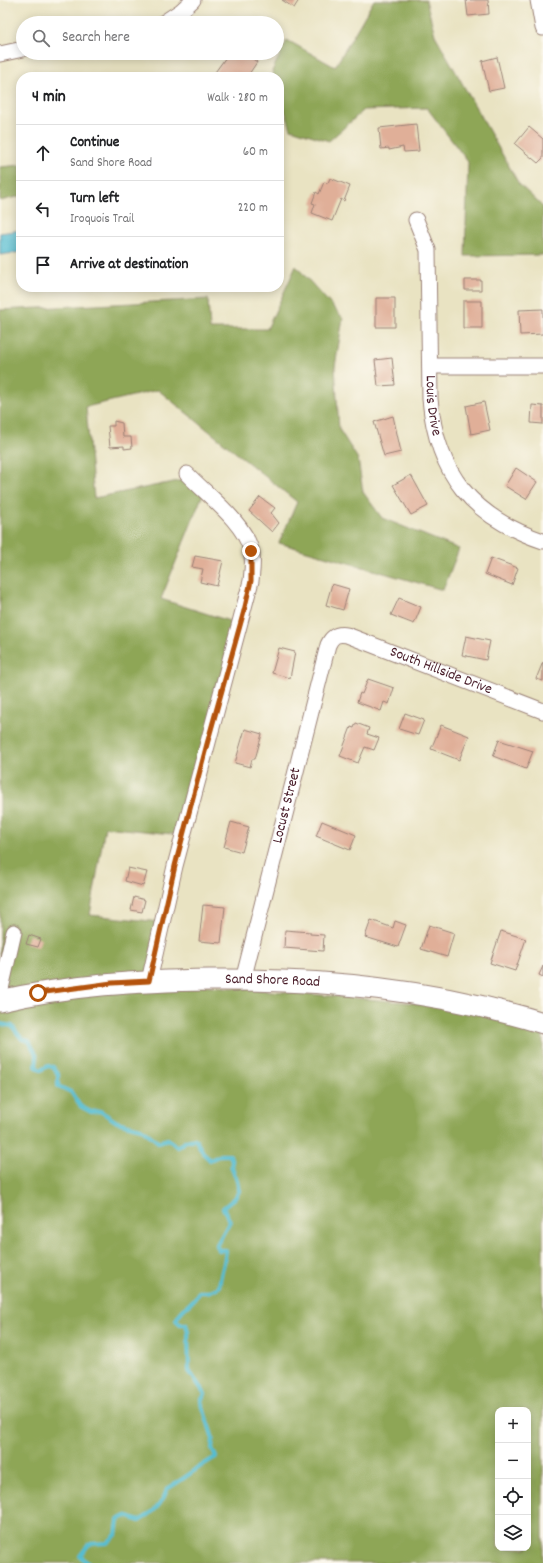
<!DOCTYPE html>
<meta charset="utf-8">
<style>
body{margin:0;font-family:Dekko,sans-serif;background:#f6f6f6;color:#202124}
.controls{position:absolute;right:12px;bottom:12px;display:grid;overflow:hidden;border-radius:8px;box-shadow:0 2px 10px #0003}
.controls button{width:36px;height:36px;display:grid;place-items:center;padding:0;border:0;border-bottom:1px solid #e0e0e0;background:#fff;color:#202124;font:20px sans-serif}
.stop{position:absolute;width:12px;height:12px;margin:-9px;border:3px solid #b45309;border-radius:50%;background:#fff}
.stop.end{background:#b45309;border-color:#fff;box-shadow:0 1px 4px #0008}
.list{margin:0;padding:0;list-style:none}
h2{display:flex;justify-content:space-between;align-items:center;height:52px;margin:0;padding:0 16px;font-size:17px}
h2 small{font-size:13px;font-weight:400;color:#757577}
.list li{display:grid;grid-template-columns:26px 1fr auto;gap:12px;align-items:center;box-sizing:border-box;height:56px;padding:0 16px;border-top:1px solid #e0e0e0}
.list b{display:block;font-size:15px;white-space:nowrap}
.list p{margin:0;font-size:13px;white-space:nowrap;color:#757577}
.list em{font-size:13px;font-style:normal;color:#757577}
.icon{flex:none;width:22px;height:22px;fill:none;stroke:currentColor;stroke-width:2;stroke-linecap:round;stroke-linejoin:round}
.map{position:relative;flex:none;width:543px;height:1563px;overflow:hidden}
.search{position:absolute;background:#fff;box-shadow:0 2px 10px #0003;left:16px;top:16px;width:268px;height:44px;display:flex;align-items:center;gap:10px;box-sizing:border-box;padding:0 14px;border-radius:22px;color:#757577;font-size:15px}
.panel{position:absolute;background:#fff;box-shadow:0 2px 10px #0003;left:16px;top:72px;width:268px;height:220px;border-radius:16px}
.map>svg:first-child{display:block}
</style>
<div class="map">
<svg width="543" height="1563" viewBox="0 0 543 1563">
<rect width="100%" height="100%" fill="#fbf7ec"/>
<filter id="ink" filterUnits="userSpaceOnUse"><feTurbulence type="fractalNoise" baseFrequency=".025" numOctaves="2"/><feDisplacementMap in="SourceGraphic" scale="8" xChannelSelector="R" yChannelSelector="G"/><feConvolveMatrix kernelMatrix="1 2 1 2 8 2 1 2 1" color-interpolation-filters="sRGB"/></filter>
<filter id="wash" filterUnits="userSpaceOnUse"><feTurbulence type="fractalNoise" baseFrequency=".012" numOctaves="4" result="noise"/><feDisplacementMap in="SourceGraphic" scale="16" xChannelSelector="R" yChannelSelector="G"/><feGaussianBlur stdDeviation="0.9" result="paint"/><feColorMatrix in="noise" values="0 0 0 0 0 0 0 0 0 0 0 0 0 0 0 0 0 1.4 0 .05"/><feComposite in="paint" operator="in"/></filter>
<g filter="url(#wash)">
<rect width="100%" height="100%" fill="#e9e3c2"/>
<path fill="#8ea657" stroke="#6c6241" fill-rule="evenodd" d="M374,0h52l9,35 84,149 24,23v48l-78,1 3,-94 -41,-54 -63,2 -35,31 -38,-12 -12,-36v-16h-5l-2,-6 15,-31 48,27z
M21,165v31l-21,5v-34z
M296,266l47,52 -8,49 4,62 19,30 5,33 19,26 77,31 -16,41 -164,-47 18,-41 -139,-112 -72,17 8,91 94,-19 15,15 -42,105 78,25 -57,211 -77,-8 -15,88 71,7 -8,59 333,28 57,19v535h-543v-1253l208,-11 2,30h57zM498,1410h30v138h-30z"/>
<path fill="#55bdd2" stroke="#506e7e" d="M21,230v22l-21,3v-22z"/>
<g fill="none" stroke-linecap="round" stroke-linejoin="round">
<path stroke="#55bdd2" stroke-width="4" d="M0,1024l12,2 10,13 7,2 8,15 -1,11 5,3 7,-4 5,1 5,7v12l13,6 9,14 11,6 9,-1 17,11 24,6 17,14 10,-3 9,8 9,-6 9,-2 9,15 6,6 11,-5h9l2,7 -1,4 6,14 2,11 -4,7 -12,10 7,13 -14,25 3,4h7c-1,14 -6,25 -7,37l-11,5h-9c-7,14 -17,14 -23,28l3,4h7l2,8 1,39 16,23 -4,7 12,38 -1,9 4,9c-17,9 -32,22 -49,32 -5,16 -14,24 -28,32l-13,-5 -8,4 -2,15 -9,8 -18,1 -9,12 8,7"/>
</g>
<g id="blocks">
<path fill="#e0af98" d="M282,0h17l-5,8z
M466,0h22l1,14 -21,2z
M229,53h16l12,9 -10,15h-32l-2,-2z
M497,57l7,31 -15,3 -7,-30z
M416,124l3,27 -15,1 -1,-5 -14,3v-2l-8,1 -2,-21z
M529,127l14,12v19l-5,5 -23,-19z
M330,178l20,8 -6,15 -3,-2 -9,22 -20,-8 3,-9 -3,-1 4,-11 3,2 5,-12 4,1z
M465,280h16v10h-16z
M376,298h19v29h-19z
M463,301h19v27h-19z
M543,309v25l-23,1 -1,-25z
M392,358l3,27 -17,1 -3,-26z
M484,402l6,28 -19,4 -5,-28z
M532,405l11,1v18l-12,-1z
M393,416l8,36 -17,4 -10,-34z
M114,421l8,2 1,14h8l1,11 -8,1v-3l-14,1 -2,-21h6z
M516,468l21,14 -11,17 -21,-13z
M411,475l17,31 -17,9 -18,-30z
M260,497l15,11 -4,5 8,10 -7,9 -23,-21z
M195,556l28,5 -6,25 -17,-4 3,-13 -11,-2z
M491,558l27,10 -6,17 -27,-11z
M332,584l17,5 -6,21 -17,-5z
M399,598l22,9 -7,17 -23,-9z
M466,636l24,5 -4,19 -24,-5z
M279,648l16,4 -5,26 -18,-5z
M543,662v19l-7,-2z
M368,679l26,9 -5,16 -5,-2 -3,9 -24,-9 3,-9 2,1z
M405,713l19,7 -6,15 -19,-6z
M356,723l13,5 -2,6 12,4 -5,12 -9,-3 -7,16 -18,-7 11,-29 3,1z
M441,725l28,11 -10,24 -28,-11z
M245,729l17,5 -7,25h-3l-2,8 -15,-4z
M499,740l34,11 -7,18 -33,-13z
M322,821l34,14 -6,15 -34,-14z
M231,822l18,5 -7,25 -18,-5z
M128,868l19,4 -4,14 -18,-5z
M134,897l11,3 -3,12 -11,-2z
M203,905l22,2 -4,36 -22,-2z
M371,920l22,8 2,-7 11,4 -8,22 -33,-10z
M429,925l25,8 -7,24 -26,-8z
M285,930l25,2v2l14,1 -1,16 -39,-3z
M501,931l25,8 -11,32 -25,-8z
M29,935l12,4 -3,8 -12,-3z
M543,966v11l-4,-2z"/>
</g>
</g>
<g filter="url(#ink)">
<use href="#blocks" fill-opacity="0" stroke="#9a8176" stroke-width="1"/>
<g fill="none" stroke-linecap="round" stroke-linejoin="round">
<g stroke="#9a8176" stroke-width="17">
<g id="street">
<path d="M538,0l5,28"/>
<path d="M163,23l18,-12 12,-11"/>
<path d="M0,54l23,-5"/>
<path id="s1" d="M416,220l12,30 2,149c7,75 42,118 113,142"/>
<path d="M430,366h113"/>
<path id="s2" d="M243,980l85,-335c4,-9 9,-12 19,-10l196,76"/>
<path d="M149,981l26,-115 76,-285c1,-10 3,-21 0,-31 -7,-28 -44,-55 -64,-76"/>
<path d="M0,993l14,-61"/>
</g>
</g>
<g stroke="#9a8176" stroke-width="23">
<g id="secondary">
<path id="s3" d="M0,1001c69,-16 139,-20 210,-21 115,-1 222,9 333,43"/>
</g>
</g>
<use href="#street" stroke="#fff" stroke-width="15"/>
<use href="#secondary" stroke="#fff" stroke-width="21"/>
</g>
</g>
<g fill="none" stroke-linecap="round" stroke-linejoin="round" filter="url(#ink)">
<path stroke="#b45309" stroke-width="5" d="M38,993l74,-10 37,-2 26,-115 32,-122 37,-133 7,-30v-30"/>
</g>
<g text-anchor="middle" dominant-baseline="central" stroke-width="4" stroke-linejoin="round" paint-order="stroke">
<g font-size="15" fill="#4a1f2b" stroke="#fbf7ec">
<text stroke="none"><textPath href="#s1" startOffset="188">Louis Drive</textPath></text>
<text stroke="none"><textPath href="#s2" startOffset="470">South Hillside Drive</textPath></text>
<text stroke="none"><textPath href="#s2" startOffset="180">Locust Street</textPath></text>
<text stroke="none"><textPath href="#s3" startOffset="274">Sand Shore Road</textPath></text>
</g>
</g>
</svg>
<div class="controls">
<button>+</button>
<button>−</button>
<button><svg class="icon" aria-label="locate" viewBox="0 0 24 24"><circle cx="12" cy="12" r="6"/><path d="M12 2v4M12 18v4M2 12h4M18 12h4"/></svg></button>
<button><svg class="icon" aria-label="layers" viewBox="0 0 24 24"><path d="M12 4l9 5-9 5-9-5zM3 14l9 5 9-5"/></svg></button>
</div>
<div class="stop" style="left:38px;top:993px"></div>
<div class="stop end" style="left:251px;top:551px"></div>
<div class="search"><svg class="icon" aria-label="search" viewBox="0 0 24 24"><circle cx="10" cy="10" r="6"/><path d="M15 15l6 6"/></svg>Search here</div>
<section class="panel">
<h2>4 min<small>Walk · 280 m</small></h2>
<ul class="list">
<li><svg class="icon" aria-label="ahead" viewBox="0 0 24 24"><path d="M12 20V5M6 11l6-6 6 6"/></svg><div><b>Continue</b><p>Sand Shore Road</p></div><em>60 m</em></li>
<li><svg class="icon" aria-label="left" viewBox="0 0 24 24"><path d="M17 20v-9H6M10 6l-5 5 5 5"/></svg><div><b>Turn left</b><p>Iroquois Trail</p></div><em>220 m</em></li>
<li><svg class="icon" aria-label="arrive" viewBox="0 0 24 24"><path d="M6 21V4h12l-3 4 3 4H6"/></svg><div><b>Arrive at destination</b></div></li>
</ul>
</section>
</div>
